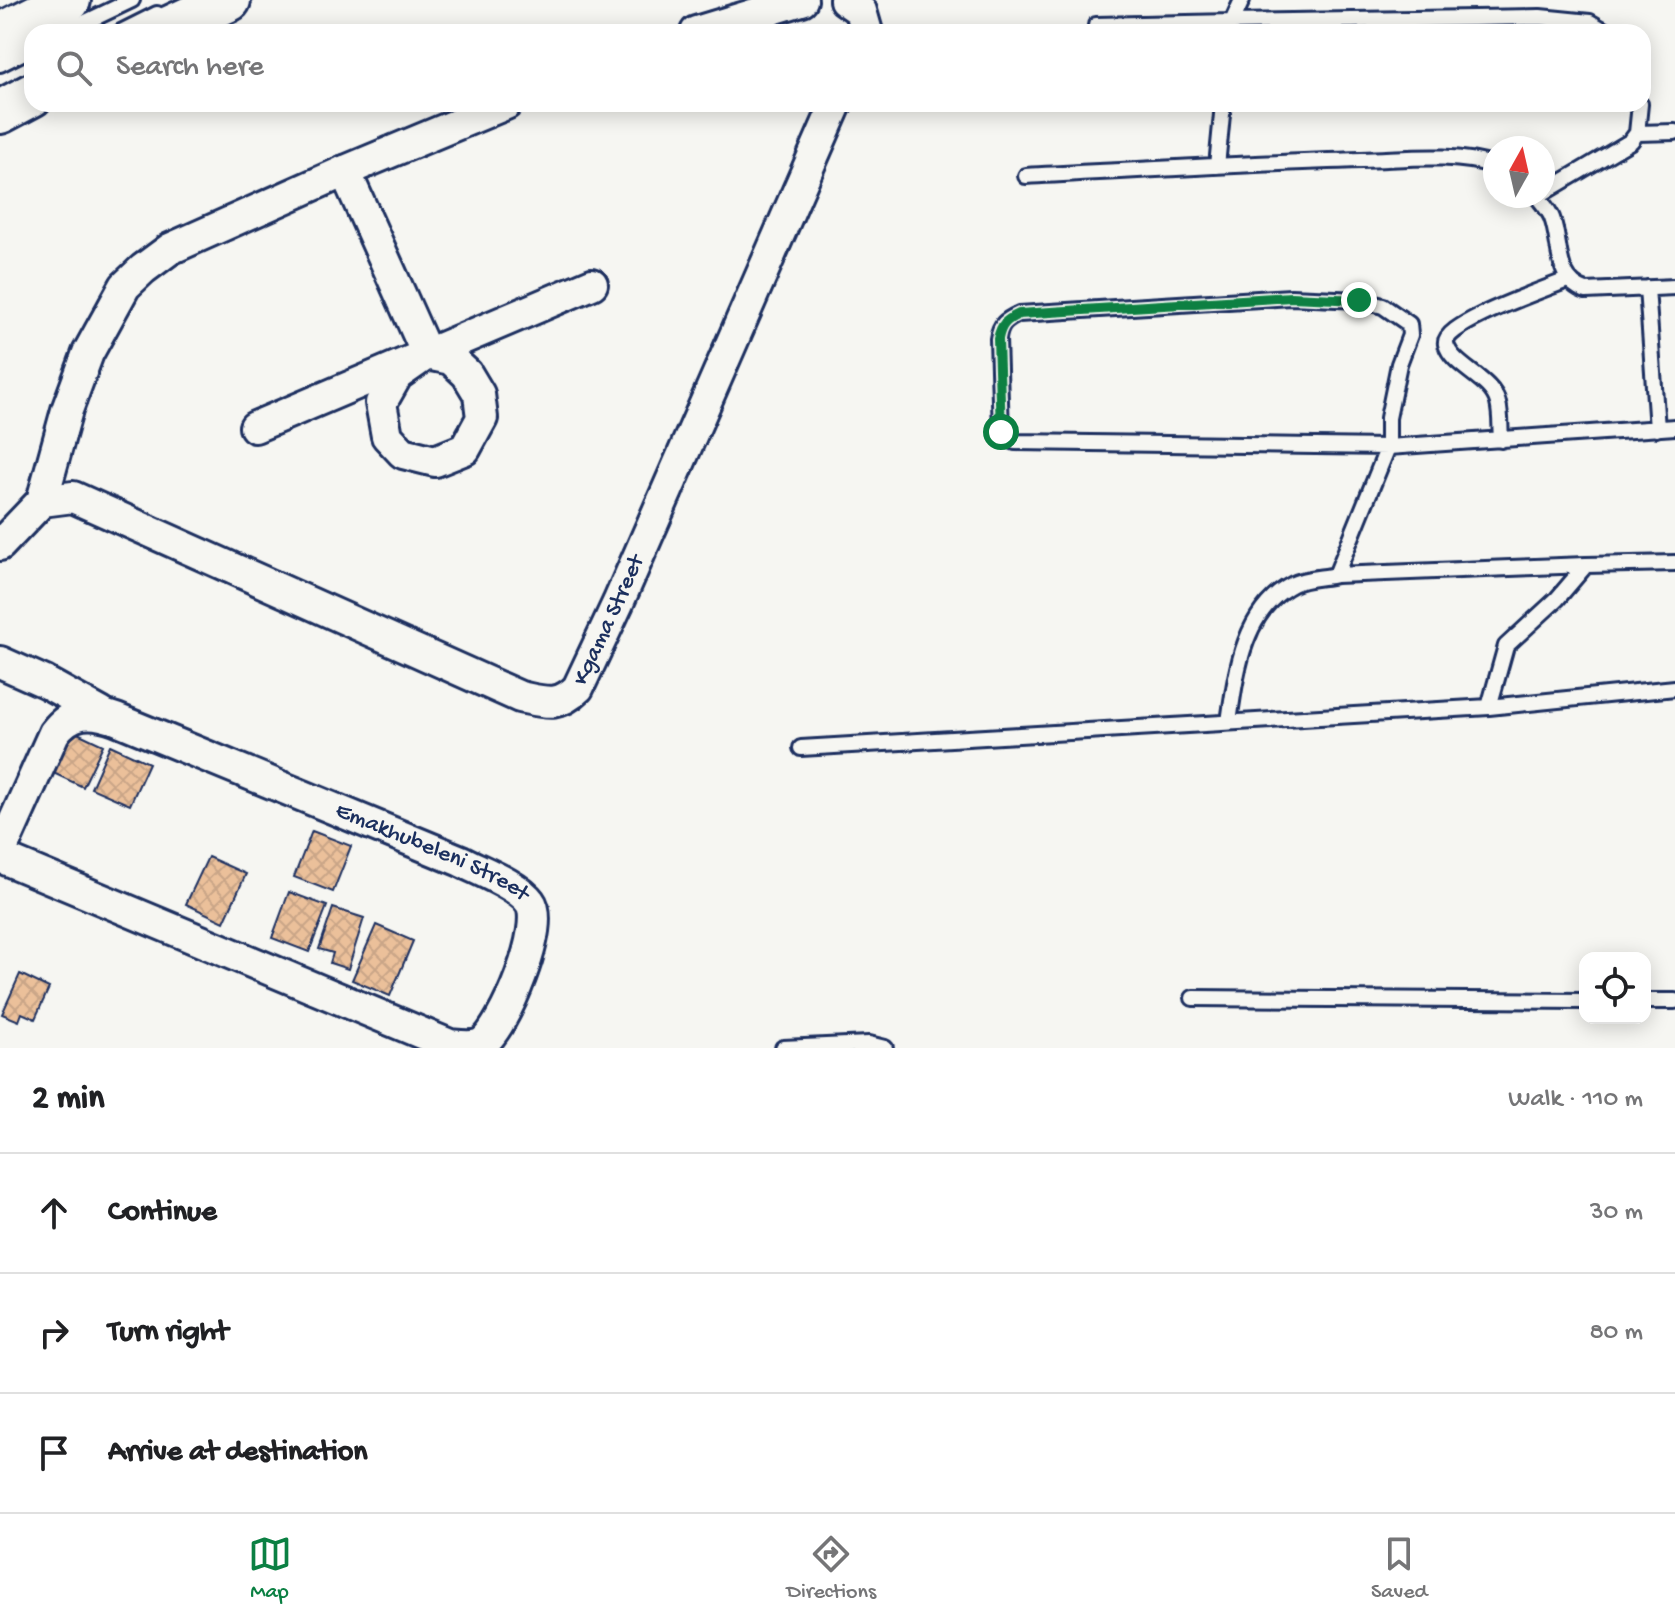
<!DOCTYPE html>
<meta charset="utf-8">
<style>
body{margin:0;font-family:"Gochi Hand",sans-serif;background:#f6f6f6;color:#202124}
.controls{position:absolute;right:24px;bottom:24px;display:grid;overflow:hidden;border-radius:16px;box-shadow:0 4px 20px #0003}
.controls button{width:72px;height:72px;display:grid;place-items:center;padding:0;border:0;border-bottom:2px solid #e0e0e0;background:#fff;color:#202124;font:40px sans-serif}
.compass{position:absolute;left:1483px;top:136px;width:72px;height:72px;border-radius:50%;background:#fff;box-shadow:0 4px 20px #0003;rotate:8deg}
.stop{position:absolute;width:24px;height:24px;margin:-18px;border:6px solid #0b8043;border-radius:50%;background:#fff}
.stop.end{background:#0b8043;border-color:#fff;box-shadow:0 2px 8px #0008}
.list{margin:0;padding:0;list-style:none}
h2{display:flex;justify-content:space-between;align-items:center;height:104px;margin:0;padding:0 32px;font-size:34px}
h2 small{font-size:26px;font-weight:400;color:#757577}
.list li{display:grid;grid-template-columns:52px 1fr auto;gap:24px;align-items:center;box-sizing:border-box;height:120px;padding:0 32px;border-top:2px solid #e0e0e0}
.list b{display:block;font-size:30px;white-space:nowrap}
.list em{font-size:26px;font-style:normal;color:#757577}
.icon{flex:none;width:44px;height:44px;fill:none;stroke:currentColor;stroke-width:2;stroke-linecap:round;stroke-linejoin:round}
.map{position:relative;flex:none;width:1675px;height:1048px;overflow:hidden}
.search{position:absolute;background:#fff;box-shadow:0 4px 20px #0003;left:24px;right:24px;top:24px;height:88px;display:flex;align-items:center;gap:20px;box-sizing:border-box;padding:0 28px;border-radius:24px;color:#757577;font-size:30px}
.sheet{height:464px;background:#fff}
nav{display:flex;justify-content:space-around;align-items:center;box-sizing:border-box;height:112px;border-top:2px solid #e0e0e0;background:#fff;font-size:22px;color:#757577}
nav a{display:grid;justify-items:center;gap:4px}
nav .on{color:#0b8043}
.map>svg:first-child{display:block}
</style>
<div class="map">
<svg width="1675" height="1048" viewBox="0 0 1675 1048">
<defs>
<pattern id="building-cross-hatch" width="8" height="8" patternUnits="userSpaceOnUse" patternTransform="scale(2)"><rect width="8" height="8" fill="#ebc09a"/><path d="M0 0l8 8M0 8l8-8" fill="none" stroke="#c9a587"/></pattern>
</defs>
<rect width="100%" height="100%" fill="#f6f6f2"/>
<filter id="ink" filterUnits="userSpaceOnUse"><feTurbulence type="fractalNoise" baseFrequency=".0125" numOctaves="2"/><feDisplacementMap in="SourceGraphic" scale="16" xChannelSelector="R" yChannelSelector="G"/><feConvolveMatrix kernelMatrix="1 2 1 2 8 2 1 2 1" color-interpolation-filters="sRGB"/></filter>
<g filter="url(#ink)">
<path fill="url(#building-cross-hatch)" stroke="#1b2f5e" stroke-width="2" d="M69,729l34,16 -20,42 -34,-16z
M110,745l39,18 -19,42 -39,-17z
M312,831l39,15 -18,46 -39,-15z
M208,857l38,17 -22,48 -38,-18z
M289,892l38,14 -18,46 -37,-14z
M333,908l31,10 -16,51 -18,-6 3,-10 -14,-4z
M376,925l37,16 -23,55 -38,-16z
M20,974l29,14 -14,31 -13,-6 -3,8 -17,-7z"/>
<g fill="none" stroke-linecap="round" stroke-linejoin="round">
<g stroke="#1b2f5e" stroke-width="20">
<path id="service" d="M1242,0l-10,22 308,-5 50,5 17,10
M1096,25l136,-3 -1,10
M65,32l67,-32
M121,32l36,-18
M0,64l32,-16
M1637,133l38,-1
M1217,166l6,-62
M1026,176c112,-6 224,-13 336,-16 43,-1 91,-8 133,6
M1543,193l88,-52 6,-8 3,-29
M1537,196c5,7 12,14 15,22 10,27 2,62 34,73l89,-4
M1647,288l10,141
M1501,440c-1,-12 0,-26 -3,-37 -6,-25 -46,-36 -52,-59 -5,-20 103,-56 121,-64
M1336,575l250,-10
M1489,707l17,-61 51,-47 29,-34 89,-2
M1229,722c7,-49 14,-112 64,-138 12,-6 30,-6 43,-9l52,-128v-29l11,-54 11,-29 -1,-11 -26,-18 -24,-6 -68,-3 -272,17c-13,6 -19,10 -21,25l3,93 3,5 11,5 373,5 287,-20
M801,748l688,-41 186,-19
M1193,998l392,3
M1645,1001h30
M783,1048l86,-4 16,4"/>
</g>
<g stroke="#1b2f5e" stroke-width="36">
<g id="minor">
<path d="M845,0l16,11 6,21"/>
<path d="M696,32l106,-32"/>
<path d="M345,171l82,183"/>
<path d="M427,354l24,5 16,15 12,20 3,24 -17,31 -30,12 -32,-8 -16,-17 -6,-33 16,-28z"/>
<path d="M255,427l337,-143"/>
<path id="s1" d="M42,501l31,-4 447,200c25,5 38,11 58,-9l40,-85 218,-499"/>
<path d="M0,545l42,-44 25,-91 21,-57 37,-67 18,-17 27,-20 175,-78 161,-67"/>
<path d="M0,662l45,20 56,31"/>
<path id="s2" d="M0,853l54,-120c17,-23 37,-23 62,-14l345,142c19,10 57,24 69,41 17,22 -26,128 -49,142 -9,4 -21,2 -31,1l-450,-188"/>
</g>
</g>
<g stroke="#1b2f5e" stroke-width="48">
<path id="secondary" d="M160,32l69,-32
M0,35l69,-35
M0,112l32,-17"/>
</g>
<use href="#service" stroke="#f6f6f2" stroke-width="14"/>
<use href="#minor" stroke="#f6f6f2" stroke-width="30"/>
<use href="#secondary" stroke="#f6f6f2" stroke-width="42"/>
</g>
</g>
<g fill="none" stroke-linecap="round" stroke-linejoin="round" filter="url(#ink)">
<path stroke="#0b8043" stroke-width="10" d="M1001,432l-3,-93c3,-15 8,-19 21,-25l272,-17 68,3"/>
</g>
<g text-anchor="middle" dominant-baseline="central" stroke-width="7" stroke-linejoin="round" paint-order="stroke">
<g font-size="24" fill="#1b2f5e" stroke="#f6f6f2">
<text stroke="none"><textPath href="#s1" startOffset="658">Kgama Street</textPath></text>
<text stroke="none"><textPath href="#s2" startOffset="544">Emakhubeleni Street</textPath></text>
</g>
</g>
</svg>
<div class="controls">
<button><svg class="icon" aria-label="locate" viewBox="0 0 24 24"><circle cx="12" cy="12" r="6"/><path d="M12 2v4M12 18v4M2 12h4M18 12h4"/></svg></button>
</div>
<svg class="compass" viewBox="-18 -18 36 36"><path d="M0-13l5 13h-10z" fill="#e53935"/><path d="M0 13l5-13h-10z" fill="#757577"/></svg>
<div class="stop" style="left:1001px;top:432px"></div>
<div class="stop end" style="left:1359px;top:300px"></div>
<div class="search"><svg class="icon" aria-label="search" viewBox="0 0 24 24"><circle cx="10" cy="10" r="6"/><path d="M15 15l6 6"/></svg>Search here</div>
</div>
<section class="sheet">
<h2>2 min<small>Walk · 110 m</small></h2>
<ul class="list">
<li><svg class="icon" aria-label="ahead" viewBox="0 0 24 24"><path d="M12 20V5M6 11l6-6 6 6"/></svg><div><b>Continue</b></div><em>30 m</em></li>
<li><svg class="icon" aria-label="right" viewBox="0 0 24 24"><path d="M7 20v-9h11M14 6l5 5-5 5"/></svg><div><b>Turn right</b></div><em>80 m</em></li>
<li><svg class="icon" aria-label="arrive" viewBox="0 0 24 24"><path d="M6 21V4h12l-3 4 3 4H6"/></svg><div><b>Arrive at destination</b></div></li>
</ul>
</section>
<nav>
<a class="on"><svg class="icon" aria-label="map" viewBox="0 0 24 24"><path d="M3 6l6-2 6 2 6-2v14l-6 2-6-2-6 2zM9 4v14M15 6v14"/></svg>Map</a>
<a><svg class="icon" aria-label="directions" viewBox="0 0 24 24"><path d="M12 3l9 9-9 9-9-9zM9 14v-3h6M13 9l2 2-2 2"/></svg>Directions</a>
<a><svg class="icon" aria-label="saved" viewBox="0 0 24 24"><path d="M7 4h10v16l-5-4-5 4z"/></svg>Saved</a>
</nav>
